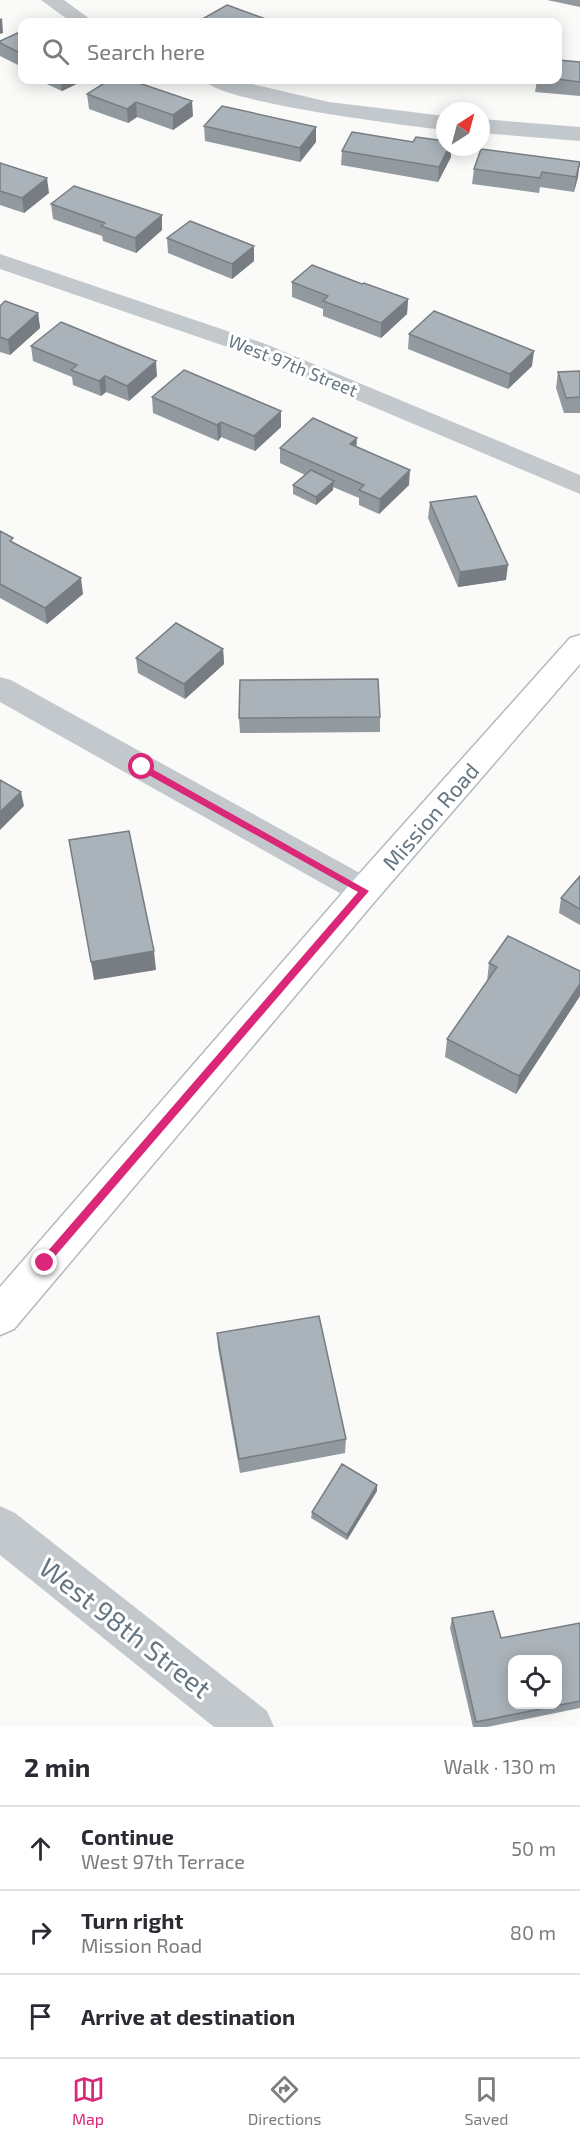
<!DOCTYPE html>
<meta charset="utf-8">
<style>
body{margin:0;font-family:"Exo 2",sans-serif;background:#f2f2f3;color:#2b2b33}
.controls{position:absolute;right:18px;bottom:18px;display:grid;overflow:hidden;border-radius:12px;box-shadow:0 3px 15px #0003}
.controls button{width:54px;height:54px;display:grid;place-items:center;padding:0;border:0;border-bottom:2px solid #e1e1e2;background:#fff;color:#2b2b33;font:30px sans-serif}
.compass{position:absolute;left:436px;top:102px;width:54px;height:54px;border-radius:50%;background:#fff;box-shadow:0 3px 15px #0003;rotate:36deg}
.stop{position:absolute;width:18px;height:18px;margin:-14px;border:4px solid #db2777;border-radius:50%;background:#fff}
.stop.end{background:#db2777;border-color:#fff;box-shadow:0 2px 6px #0008}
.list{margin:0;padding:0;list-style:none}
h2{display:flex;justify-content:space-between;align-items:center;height:78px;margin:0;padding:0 24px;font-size:26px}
h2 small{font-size:20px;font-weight:400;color:#7c7c81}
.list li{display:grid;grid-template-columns:39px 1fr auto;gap:18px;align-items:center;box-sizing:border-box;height:84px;padding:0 24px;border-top:2px solid #e1e1e2}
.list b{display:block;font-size:22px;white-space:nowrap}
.list p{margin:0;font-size:20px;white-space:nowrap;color:#7c7c81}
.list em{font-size:20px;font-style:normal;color:#7c7c81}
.icon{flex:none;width:33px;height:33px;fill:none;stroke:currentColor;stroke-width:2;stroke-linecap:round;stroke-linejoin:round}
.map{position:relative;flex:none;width:580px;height:1727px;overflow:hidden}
.search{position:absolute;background:#fff;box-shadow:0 3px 15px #0003;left:18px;right:18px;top:18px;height:66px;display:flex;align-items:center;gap:15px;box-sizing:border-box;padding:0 21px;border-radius:12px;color:#7c7c81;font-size:22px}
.sheet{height:330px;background:#fff}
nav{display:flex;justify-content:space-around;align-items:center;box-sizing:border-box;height:84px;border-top:2px solid #e1e1e2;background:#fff;font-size:16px;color:#7c7c81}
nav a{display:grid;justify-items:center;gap:3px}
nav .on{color:#db2777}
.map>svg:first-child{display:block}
</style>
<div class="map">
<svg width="580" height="1727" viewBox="0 0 580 1727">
<rect width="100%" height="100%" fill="#fafaf8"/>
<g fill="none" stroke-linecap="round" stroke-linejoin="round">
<g stroke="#b3babf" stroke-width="3">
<path id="secondary" d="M580,635v29l-204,236 -362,429 -14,6v-48l352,-405 218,-244z"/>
</g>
<path fill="#c3c8cc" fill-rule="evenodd" d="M41,0h23l30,22h-23z
M204,80h31l94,22 116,14v14c-36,-4 -224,-27 -241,-50z
M481,119l99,8v14l-99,-8z
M0,254l263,89 317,132v19l-335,-141 -245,-84z
M0,677l11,3 365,202 5,9 -5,9 -12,4 -12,-4 -352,-198z
M0,1506l15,7 252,198 7,16h-60l-214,-172z"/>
<use href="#secondary" fill="#fff" fill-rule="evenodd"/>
</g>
<path fill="#929a9f" d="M547,0h33v7z
M204,18l70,4h-69z
M22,31v36l-22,-11v-15z
M580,62v34l-45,-4 2,-12h21z
M38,80h47l-23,11z
M109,80l84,36 -20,14 -36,-13 -9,6 -39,-14 -2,-15z
M204,126l112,1v15l-16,20 -95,-21z
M451,147v10l-13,25 -97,-17 1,-14z
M481,149l97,28 -4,15 -34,-5 -1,6 -67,-9 2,-15z
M0,163l49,30 -25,20 -24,-8z
M51,204l111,26 -26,23 -33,-12 -1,-5 -49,-17z
M167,238l87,23 -22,18 -64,-26z
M292,282l70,2 46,15 -1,15 -26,24 -58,-22v-7l-31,-12z
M0,306l38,7 2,15 -30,27 -10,-3z
M409,334l123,32 -24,23 -100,-40z
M31,346l126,30 -28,25 -23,-9 -5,4 -28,-11 -1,-8 -39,-16z
M580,371v42h-16l-8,-25 2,-16z
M152,397l129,30 -26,24 -34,-14 -3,4 -65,-28z
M357,447l52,38 -30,29 -20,-9v-7l-26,-11v3l-17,15 -23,-11v-9l12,-10 -25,-12v-15z
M430,502l76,78 -48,7 -30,-69z
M0,531l14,12 69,51 -36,30 -47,-26z
M223,649l1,15 -39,35 -47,-26 -2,-15z
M380,717v15l-140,1 -1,-15z
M580,876v49l-21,-12 2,-15z
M489,963l91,8v25l-64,98 -71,-37 2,-18 40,-57z
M217,1333l129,106 -1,14 -105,20 -22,-125z
M377,1485v6l-30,49 -36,-22 1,-6z
M452,1618l49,20 79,-15v85l-93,19h-14l-23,-99z"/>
<path fill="#777d82" d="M2,18l1,15 -3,1v-15z
M61,80h24l-23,11z
M192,101l1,15 -20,14v-15z
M136,102l1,15 -9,6 -1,-14z
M316,127v15l-16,20v-14z
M449,147h2v10l-13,25 1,-15z
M580,162l-2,15 -4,15 2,-15z
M47,178l2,15 -25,20 -2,-15z
M162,215v15l-26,23 -1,-15z
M254,246v15l-22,18v-15z
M408,299l-1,15 -26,24v-15z
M38,313l2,15 -30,27 -2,-15z
M534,351l-2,15 -24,23 2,-15z
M156,361l1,15 -28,25 -2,-15z
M105,376l1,16 -5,4 -2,-15z
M281,411v16l-26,24 -1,-15z
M221,422v15l-3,4 -1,-16z
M357,438l-1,15 -6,-9z
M410,470l-1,15 -30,29 1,-15z
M334,481l-1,9 -17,15v-8z
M508,565l-2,15 -48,7 2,-15z
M81,578l2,16 -36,30 -2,-16z
M223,649l1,15 -39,35 -1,-15z
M21,792l3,14 -24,24v-18z
M154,951l2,19 -62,10 -3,-18z
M580,984v12l-64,98 3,-18z
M377,1485v6l-30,49v-5z"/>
<path fill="#aab3b9" stroke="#777d82" stroke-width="1.5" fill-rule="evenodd" d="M227,5l47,17h-58l-12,-4z
M22,31v23l-22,-11v-2z
M558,60l22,2v20l-22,-3z
M109,80h21l62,21 -19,14 -37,-13 -9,7 -40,-15z
M222,106l94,21 -16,21 -96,-22z
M352,132l61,10 3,-5 29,4v6h4l-10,20 -97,-16z
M481,149l99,13 -4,15 -34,-5 -2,6 -66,-9z
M0,163l47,15 -25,20 -22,-7z
M74,186l88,29 -27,23 -34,-12 4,-3 -54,-19z
M190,221l64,25 -22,18 -65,-26z
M312,265l50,19 2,-1 44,16 -27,24 -58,-22 5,-5 -36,-14z
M5,301l33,12 -30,27 -8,-3v-31z
M434,311l100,40 -24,23 -101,-40z
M61,322l95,39 -29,25 -22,-10 -6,5 -28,-11 6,-5 -46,-19z
M184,370l97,41 -27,25 -33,-14 -4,3 -65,-28z
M580,371v26l-14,1 -8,-26z
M313,418l44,20 -7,6 60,26 -30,29 -21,-9 5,-5 -84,-37z
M311,470l23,11 -18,16 -23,-12z
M476,496l32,69 -48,7 -30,-70z
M0,531l13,7 -3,3 71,37 -36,30 -45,-24z
M176,623l47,26 -39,35 -48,-26z
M378,679l2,38 -141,1 1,-38z
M0,780l21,12 -21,20z
M129,831l25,120 -63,11 -22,-122z
M580,876v33l-19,-11z
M508,936l72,35v13l-61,92 -72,-37 50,-72 -8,-4z
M319,1316l27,123 -107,20 -22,-126z
M342,1464l35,21 -30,50 -35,-23z
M493,1611l8,27 79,-15v78l-104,21 -24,-104zM513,1659h45v45h-45z"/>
<path fill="#db2777" d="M138,765h7l224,126 -324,377 -5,-5 1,-4 317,-367 -220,-123z"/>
<g text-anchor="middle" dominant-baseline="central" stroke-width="6" stroke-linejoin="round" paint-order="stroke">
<g font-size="18" fill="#657683" stroke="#fff">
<text transform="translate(293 365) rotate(22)">West 97th Street</text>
</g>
<g font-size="22" fill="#657683" stroke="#fff">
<text transform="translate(430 816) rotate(-49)">Mission Road</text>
</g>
<g font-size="27" fill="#657683" stroke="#fff">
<text transform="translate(126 1627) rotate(38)">West 98th Street</text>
</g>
</g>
</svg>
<div class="controls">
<button><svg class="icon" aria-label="locate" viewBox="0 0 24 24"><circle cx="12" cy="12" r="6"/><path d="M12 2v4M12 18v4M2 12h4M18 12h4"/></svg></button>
</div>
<svg class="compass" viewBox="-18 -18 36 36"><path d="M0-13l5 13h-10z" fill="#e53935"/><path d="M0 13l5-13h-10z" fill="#7c7c81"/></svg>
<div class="stop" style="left:142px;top:767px"></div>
<div class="stop end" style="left:45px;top:1263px"></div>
<div class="search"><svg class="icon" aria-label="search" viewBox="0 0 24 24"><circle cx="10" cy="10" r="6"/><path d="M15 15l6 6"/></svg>Search here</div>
</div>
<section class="sheet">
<h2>2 min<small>Walk · 130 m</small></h2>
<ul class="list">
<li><svg class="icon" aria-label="ahead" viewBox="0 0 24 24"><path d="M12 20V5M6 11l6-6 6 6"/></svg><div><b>Continue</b><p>West 97th Terrace</p></div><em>50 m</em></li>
<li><svg class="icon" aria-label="right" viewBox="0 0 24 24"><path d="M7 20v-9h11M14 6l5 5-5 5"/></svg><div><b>Turn right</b><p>Mission Road</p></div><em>80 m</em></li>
<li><svg class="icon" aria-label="arrive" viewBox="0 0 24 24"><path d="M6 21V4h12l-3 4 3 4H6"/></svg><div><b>Arrive at destination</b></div></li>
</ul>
</section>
<nav>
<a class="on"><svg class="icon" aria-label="map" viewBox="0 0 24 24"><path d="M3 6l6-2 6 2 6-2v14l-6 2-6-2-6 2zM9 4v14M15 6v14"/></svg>Map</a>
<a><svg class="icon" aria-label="directions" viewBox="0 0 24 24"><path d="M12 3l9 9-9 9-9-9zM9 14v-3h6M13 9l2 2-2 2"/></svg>Directions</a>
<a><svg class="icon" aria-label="saved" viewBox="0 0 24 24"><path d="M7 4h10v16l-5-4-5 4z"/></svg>Saved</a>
</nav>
